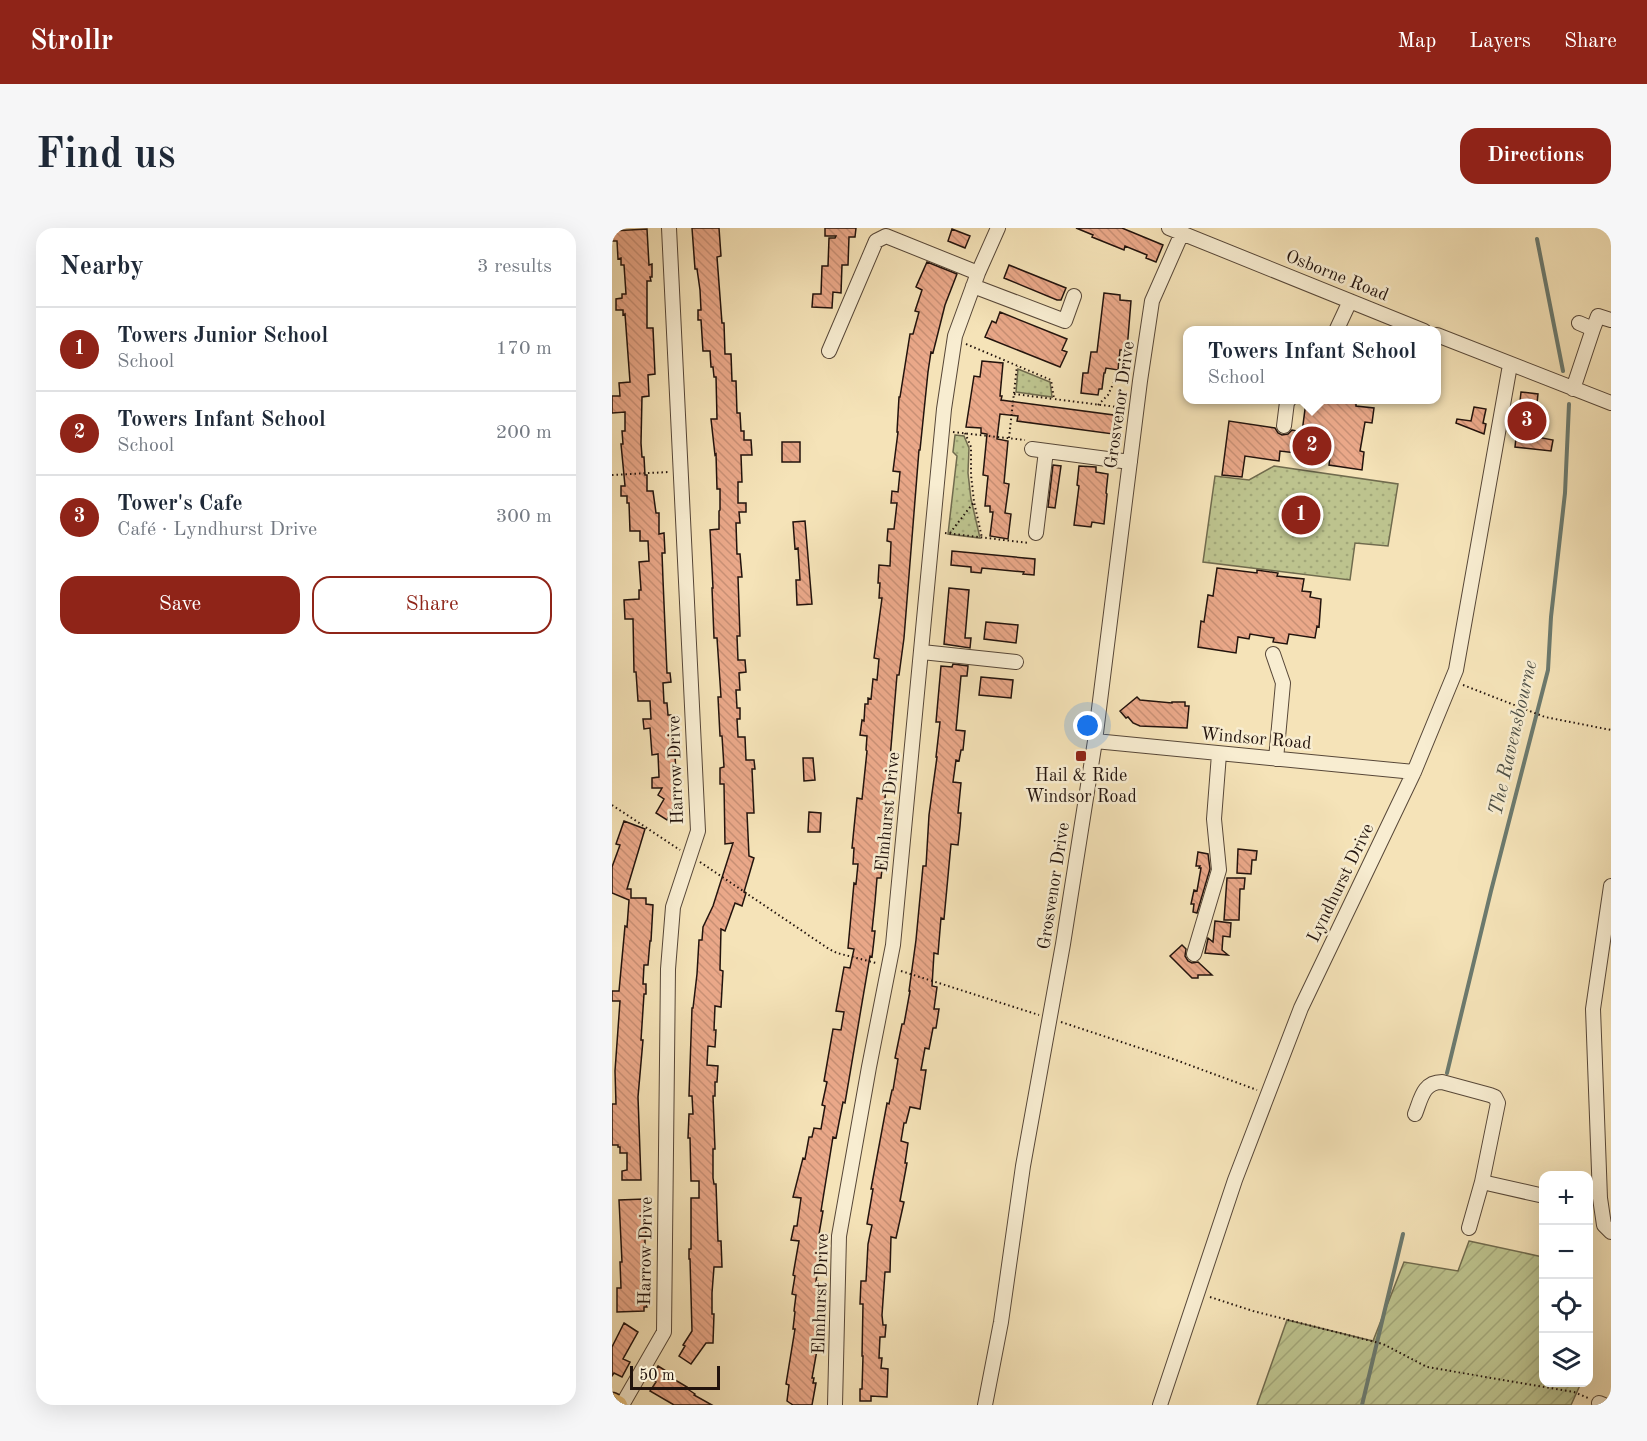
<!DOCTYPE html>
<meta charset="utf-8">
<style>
body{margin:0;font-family:"Old Standard TT",serif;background:#f6f6f7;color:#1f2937}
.controls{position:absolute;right:18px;bottom:18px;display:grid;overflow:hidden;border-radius:12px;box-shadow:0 6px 24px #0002}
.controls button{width:54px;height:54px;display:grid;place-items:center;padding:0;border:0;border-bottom:2px solid #e0e1e3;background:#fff;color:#1f2937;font:30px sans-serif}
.scale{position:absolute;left:18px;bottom:15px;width:90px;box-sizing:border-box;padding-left:6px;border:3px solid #22130d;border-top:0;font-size:16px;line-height:21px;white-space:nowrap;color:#22130d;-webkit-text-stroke:4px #f8edd1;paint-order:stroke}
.you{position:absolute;left:476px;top:498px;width:21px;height:21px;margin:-15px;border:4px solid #fff;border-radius:50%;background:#1a73e8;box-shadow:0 0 0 9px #1a73e833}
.badge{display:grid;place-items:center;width:39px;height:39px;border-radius:50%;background:#8f2418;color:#fff;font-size:20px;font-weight:700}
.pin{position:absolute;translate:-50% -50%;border:3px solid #fff;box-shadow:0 2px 6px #0006}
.popup{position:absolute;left:571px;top:98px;width:258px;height:78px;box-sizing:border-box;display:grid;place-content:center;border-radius:12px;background:#fff;filter:drop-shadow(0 2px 4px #0005);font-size:20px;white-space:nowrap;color:#747a83}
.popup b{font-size:22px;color:#1f2937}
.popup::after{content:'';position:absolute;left:50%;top:100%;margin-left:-12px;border:12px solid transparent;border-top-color:#fff}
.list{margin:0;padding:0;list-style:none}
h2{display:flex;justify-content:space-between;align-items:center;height:78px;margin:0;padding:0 24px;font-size:26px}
h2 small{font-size:20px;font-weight:400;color:#747a83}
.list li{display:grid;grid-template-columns:39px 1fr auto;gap:18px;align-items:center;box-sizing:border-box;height:84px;padding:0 24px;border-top:2px solid #e0e1e3}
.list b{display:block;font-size:22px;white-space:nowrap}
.list p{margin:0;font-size:20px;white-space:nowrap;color:#747a83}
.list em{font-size:20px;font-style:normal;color:#747a83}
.actions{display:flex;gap:12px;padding:18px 24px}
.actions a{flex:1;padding:14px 0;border:2px solid #8f2418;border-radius:18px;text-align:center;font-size:21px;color:#8f2418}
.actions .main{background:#8f2418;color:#fff}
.icon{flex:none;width:33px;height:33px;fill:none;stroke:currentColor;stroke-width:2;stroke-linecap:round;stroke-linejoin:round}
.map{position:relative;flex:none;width:999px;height:1177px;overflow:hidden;border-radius:18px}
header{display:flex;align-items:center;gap:36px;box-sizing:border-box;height:84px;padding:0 30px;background:#8f2418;color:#fff}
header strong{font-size:28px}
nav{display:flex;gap:33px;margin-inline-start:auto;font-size:21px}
.intro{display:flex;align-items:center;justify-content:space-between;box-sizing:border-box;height:144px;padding:0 36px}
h1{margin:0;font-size:42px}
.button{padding:15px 27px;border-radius:18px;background:#8f2418;color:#fff;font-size:21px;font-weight:700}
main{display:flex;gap:36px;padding:0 36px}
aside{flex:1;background:#fff;border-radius:18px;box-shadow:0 6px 24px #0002}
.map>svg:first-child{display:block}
</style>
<header>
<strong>Strollr</strong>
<nav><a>Map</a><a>Layers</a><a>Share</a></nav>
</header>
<div class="intro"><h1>Find us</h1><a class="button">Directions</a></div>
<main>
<aside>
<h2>Nearby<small>3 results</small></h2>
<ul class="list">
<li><span class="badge">1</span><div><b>Towers Junior School</b><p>School</p></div><em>170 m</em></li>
<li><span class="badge">2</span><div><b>Towers Infant School</b><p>School</p></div><em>200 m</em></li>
<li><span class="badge">3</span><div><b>Tower's Cafe</b><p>Café · Lyndhurst Drive</p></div><em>300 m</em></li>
</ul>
<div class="actions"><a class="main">Save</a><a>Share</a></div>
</aside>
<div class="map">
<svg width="999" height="1177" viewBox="0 0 999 1177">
<defs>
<pattern id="grass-dots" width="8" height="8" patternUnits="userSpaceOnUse" patternTransform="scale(1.5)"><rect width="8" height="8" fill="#bdc38e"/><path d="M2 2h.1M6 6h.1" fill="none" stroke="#a2a779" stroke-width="1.8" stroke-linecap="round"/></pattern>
<pattern id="garden-furrows" width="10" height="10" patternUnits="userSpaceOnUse" patternTransform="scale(1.5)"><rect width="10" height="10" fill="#bdc38e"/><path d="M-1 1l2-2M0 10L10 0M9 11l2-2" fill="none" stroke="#a2a779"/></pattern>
<pattern id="building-back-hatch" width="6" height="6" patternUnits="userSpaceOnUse" patternTransform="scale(1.5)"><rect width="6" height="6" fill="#eaa889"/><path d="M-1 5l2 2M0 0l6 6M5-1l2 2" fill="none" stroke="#c89075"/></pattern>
</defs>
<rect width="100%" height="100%" fill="#f5e3b8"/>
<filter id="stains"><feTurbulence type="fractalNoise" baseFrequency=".00333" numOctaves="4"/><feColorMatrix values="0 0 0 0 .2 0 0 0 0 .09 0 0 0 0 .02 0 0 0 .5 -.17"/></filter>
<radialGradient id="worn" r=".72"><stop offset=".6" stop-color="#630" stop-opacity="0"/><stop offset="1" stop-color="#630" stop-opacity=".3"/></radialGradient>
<path fill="url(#grass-dots)" stroke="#706b4e" stroke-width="1.5" d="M406,141l32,13 2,15 -36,-5z
M343,207l9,1 5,12 -1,25 3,26 9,39 -32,-4 9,-78 -4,-4z
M662,238l124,18 -10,62 -33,-3 -5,37 -147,-18 12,-86 34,4z"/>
<path fill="url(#garden-furrows)" stroke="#706b4e" stroke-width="1.5" d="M857,1013l74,16 -2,22 3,3v100l37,1 -10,22h-314l30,-85 86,21 31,-79 54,9z"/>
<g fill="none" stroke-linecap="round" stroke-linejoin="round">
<path stroke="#6b7a6f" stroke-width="4" d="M925,11l26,132
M835,845l44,-182 57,-221 3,-53 14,-124 4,-89
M750,1177l41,-171"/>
</g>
<path fill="url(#building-back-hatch)" stroke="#22130d" stroke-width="1.5" d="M80,0h27l2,28 -4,1 5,66h2l1,31h6l1,27h4l1,32h3l1,18h3v9h7l1,15h-11l1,27h-4v21h8v9h-7l1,11h-4l1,31h3l2,23h-4l2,59h-3l1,24h7l1,12 -7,1 1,17h-4l1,18h3v11h-3l1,18h7l1,23h8l1,9h-3l2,44h-7l2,43 5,2 -10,34 2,1 -4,13 -7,-3 -10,28 -4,-2 -1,41 3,1 -2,36 -6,-1 -1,24h2l-1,17 -7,-1 -1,19 11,1 -1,16h-2v14h-2l2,53h-2v29l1,6h2l2,57h3l1,26h-8l-2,26v21h2l-1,29h-7l-15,21 -12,-8 6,-10 -2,-1 9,-14 -2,-72h-1v-10h2v-51h8v-17h-8l-1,-43h-2l1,-24h4l-1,-18h-3l3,-88h1l4,-34 2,-34h3l1,-13 10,-21 20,-63 -8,1 -1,-60h-4v-16l4,-1 -2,-31h-2l-2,-39h3l-4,-59h-3l-2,-50h1l-3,-58 9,-1v-18l1,-1v-21h-3l-1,-35 -1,1 -4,-36h6l-1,-42h-2l-1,-10h-2l-1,-16h-7l-2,-31h-3v-10h3l-1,-20 -3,-21h-2z
M213,0h31l-1,9h-6l-1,28h-6l-1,28 -8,-1 -1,16 -20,-1 1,-13h8l1,-28h6l1,-28h6l1,-2h-11z
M464,0h46l41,17 -7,17 -10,-4 1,-3 -22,-9 -1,4 -32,-13 1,-2z
M35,1l2,36 3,-1v13h-2l1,4h-4v47h6l2,46 -7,1 1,21 -7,1 -1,46 1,14h2l1,18h2v16h6l3,22h3v21l5,-1 1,20h-3l1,27 3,70 1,23h3l1,9 -8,1 1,20h3l1,12h3l1,19h2l3,62 -4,8 2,1 -8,15 -11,-7 8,-14 -6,-4 4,-7h-10v-10l7,-1 -1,-23 -6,1 -2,-27 -6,1 -1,-10h8l-1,-18h-12l-2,-29h-2l-1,-53h-8l-1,-19 15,-1v-9h2l-2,-28 10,-1 -1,-20h-8v-10h-10l-1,-28h-2v-7h-6v-10h4l-4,-42h2l-1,-13h3v-19l-13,1v-17h8l-1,-13 11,-1 -5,-68 -2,1v-5h-7v-11l6,-1v-4h4l-2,-29h-3v-7l-3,1 -1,-18h-5v-10z
M340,1l18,7 -5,12 -17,-7z
M315,34l30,12 -12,31 -12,48 -2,-1 -3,20 -8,78h-1l-15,188 -5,37h-2l-9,108h-2l-5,78h2l-2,17h-4l-2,24 -3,29h3l-3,26 -2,-1 -25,147 -2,-1 -7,36 -3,-1 -12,74h2l-4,23h2l-2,11 3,1 -6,35h2l-1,9 3,1 -3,19h1l-1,9h2l-5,31h3l-5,28h2l-1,5h3l-4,22h-19l-6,-4 2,-16 -3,-1 9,-55h-2l2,-17 -1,-1 2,-16 -4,-1 3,-18 -2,-1 6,-34 -8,-1 3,-14h3l4,-28 -8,-1 10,-39 2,1 4,-22h3l2,-9 7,1 4,-23 -3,-1 5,-23 -3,-1 9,-52 8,1 3,-18 -8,-1 8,-44 6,1 4,-19 -6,-1 6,-65 2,1 2,-20h-5l1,-16h-2l5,-50 5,1 5,-48 -1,-1 1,-14 -7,-1 2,-15 2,1 1,-17h3v-6l3,1 2,-20 4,1 2,-21 -5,-1 8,-60h-3l1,-15h-2l1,-18 11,1 1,-24 -4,-1 1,-12h6l3,-26h-6l1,-12 6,1 2,-20 -7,-1 5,-39h-1l2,-35h1l10,-63h3l6,-22 -4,-1 7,-21 -6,-3z
M397,37l57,23 -5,12h-4l-53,-22z
M492,65l16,2v5l11,1 -4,49h-7l-2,20 -12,-2 -1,5h-1l-2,16h-3l-1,6 -17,-2 2,-20h5l3,-21h6z
M388,84l67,27 -5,11 5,2 -7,15 -75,-30 7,-16 4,2z
M370,133l21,2 -3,33h2l-1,4 120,16 -2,13h-5l-1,5 -96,-13 1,-5 -18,-2 -3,25 11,2 -4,42 5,1 -4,29 6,1 -3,25 -18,-3 3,-24h-3v-6h-5l3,-30 -5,-1 4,-41 -6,-1v-5l-15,-1 8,-51 6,1z
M909,164l17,2 -4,37 9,1 -1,6 11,2 -2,11 -36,-4z
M705,172l14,2v-2l25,3v3l18,2 -2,15 -7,-1 -5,29 4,1 -2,18 -33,-5 1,-8 -50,-6 -1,10 -34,-5 -3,21 -20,-2 7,-54 46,7 3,5 4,2 6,-1 4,-4 10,2 4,-30 11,2z
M862,179l12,2 -3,14 3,1 -2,10 -28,-11 1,-4 14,2z
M170,214h18v20h-18z
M441,237l8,1 -6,42 -7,-1z
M467,238l17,1v5l12,2 -2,19 1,1 -3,30 -12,-2 -1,5 -17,-2 5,-39 -2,-1z
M193,293l7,83 -15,1 -1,-25h4l-2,-32 -3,1 -2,-27z
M340,323l83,8 -1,16 -11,-1 1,-2 -42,-4 -1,5 -10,-1v-5l-20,-2z
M605,340l40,5v-3l21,3 -1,3 27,3 -2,12 9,1 -1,5 11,2 -2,28 -2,-1 -2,12 -26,-4 -2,10 -14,-2 1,-4 -24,-4 -1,5 -11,-2 -2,16 -38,-6 3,-26 3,1 4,-27 5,1z
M337,360l20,2 -4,48h6l-1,10 -26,-4z
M374,394l32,3 -2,18 -32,-4z
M341,436l15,2 -1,10h-6l-5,54 9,1 -2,19h-2l-2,11 -3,-1 -3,22 8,1 -3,30h3l-1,13 -2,19 -7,-1 -7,75 -3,-1 -3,36 -4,-1 -2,33 5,1 -3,22h5l-3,19h-3l-4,21 -4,-1 -4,22h5l-6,39 -10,-2 -4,16h-2l-3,18 7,2 -3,20h2l-7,38 4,1 -8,36 -5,-1 -1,35h-5l-3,43 1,10h3l-1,12h-5l-1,21h3l-1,10 7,1 -1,28 -16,-1v5h-11v-12h2l1,-33h-1l1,-52h-3l1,-23h5l2,-37 4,-19 -5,-1 6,-35h-2l16,-86 2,1 3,-14h1l5,-31 -3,-1 7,-34h2l6,-33h-1l7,-51 7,-74h3l3,-51 8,-58h-1l4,-35h-4l5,-56 11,1z
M369,449l32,3 -2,18 -32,-3z
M525,469l3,3 32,3v-1h13v4h4l-2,22 -47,-2 -7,-3 -5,-6 -2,1 -6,-7z
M191,530h10l2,22 -11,1z
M197,584l12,1 -1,19h-12z
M12,593l21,8 -18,60h4v9h15v6l7,1 -2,36h-1l-2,24h-4l-1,19h3v10h-2l-3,46h2l-5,57 3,83h-19v-9l5,-1v-17h-7v-6h-2v-2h-6v-41h4l-1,-33 5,-70h-8v-10h7l6,-65 2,1 2,-27 -17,-7v-26l8,-22 -4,-1z
M626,621l19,2 -1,9h-4l-1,14 -14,-1z
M586,624l10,2 2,15 -13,44 -4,-1 1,-8h-3l3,-14 3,1 4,-23h-2l1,-2h-4z
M615,650h18l-1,11h-4l-1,31h-15z
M603,693l16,2 -1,14 -7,-1 -1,14 6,5 -23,-2 3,-15 5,4z
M570,717l4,4 -1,7 3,5 4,2 6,-1 14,13h-14v3h-6l-22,-22z
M33,971l1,39h-1v20h-1l3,49h-3v4l-27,1v-24h4l-1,-26h2l-3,-62z
M12,1095l14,9 -15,27 7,3 -8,15 -8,-4 -2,3v-29z
M46,1138l13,8 -1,3 17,10 -1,1 9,6 -1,1 18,10h-38l-24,-14 6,-9 -5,-3z"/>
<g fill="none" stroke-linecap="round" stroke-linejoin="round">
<g stroke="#574738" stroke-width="16">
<path id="minor" d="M557,0l255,103
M361,58l92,35 9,-25
M967,95l14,6 5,-13 13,4
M724,103l14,-30
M825,107l174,68
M217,123l47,-110 10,-5 92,37
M961,161l20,-60
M672,198l3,-24 2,-2
M420,221l98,13
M424,305l10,-82
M310,424l94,10
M661,426l10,29 -7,76
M483,513l319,31
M999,658l-18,123 7,189 4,27 7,7
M582,726l25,-84 -5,-51 5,-65
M803,886c6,-15 8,-32 27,-32l48,13 5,2 3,6 -16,79 62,14
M857,1000l13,-46
M987,1175l5,2
M10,1177l42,-73 4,-363 5,-62 25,-76 -29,-603
M223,1177l4,-169 30,-169 24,-122 51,-536 11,-73 23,-63 20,-45
M373,1177l16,-83 22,-156 40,-222 32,-203 45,-360 12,-80 30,-68
M548,1177l75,-225 66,-172 113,-236 42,-102 54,-305"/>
</g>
<g stroke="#22130d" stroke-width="21">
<path id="major" d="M0,1174l6,3"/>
</g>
<path stroke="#22130d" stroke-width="2" stroke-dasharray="1.5 3" stroke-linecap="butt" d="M354,116l85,36 3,19 71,9
M402,166l40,5
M486,177l10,-10 6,-13 7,-3 7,1
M341,204l72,8
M353,205l6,14v28l3,27 8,36
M397,210l8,-72
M0,247l57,-3
M333,305l84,10
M338,305l24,-31
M851,457l82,32 66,13
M0,577l68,45
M88,634l129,87 8,4 39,10
M289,743l138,44
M449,794l112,37 84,31
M598,1069l43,14 130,33 44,23 147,25 14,6"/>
<use href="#minor" stroke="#f8edd1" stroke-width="14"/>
<use href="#major" stroke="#eac27c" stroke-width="18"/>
<path stroke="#22130d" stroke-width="4" stroke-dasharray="10 10" stroke-linecap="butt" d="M997,0l2,1"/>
</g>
<rect fill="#8f2418" stroke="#f8edd1" stroke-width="2" x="463" y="522" width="12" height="12" rx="3"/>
<g text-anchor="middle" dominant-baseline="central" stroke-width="5" stroke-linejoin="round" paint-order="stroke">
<g font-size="18" fill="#22130d" stroke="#f8edd1">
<text transform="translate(725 48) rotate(22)">Osborne Road</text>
<text transform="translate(508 177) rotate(-82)">Grosvenor Drive</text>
<text transform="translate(644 511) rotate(5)">Windsor Road</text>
<text transform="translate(64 542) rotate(-92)">Harrow Drive</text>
<text transform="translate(276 584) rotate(-84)">Elmhurst Drive</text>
<text transform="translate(729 655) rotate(-64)">Lyndhurst Drive</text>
<text transform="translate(442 658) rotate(-81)">Grosvenor Drive</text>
<text transform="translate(34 1023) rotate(-89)">Harrow Drive</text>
<text transform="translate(209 1066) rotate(-88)">Elmhurst Drive</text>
</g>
<g font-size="18" fill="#22130d" stroke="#f8edd1">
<text x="469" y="548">Hail &amp; Ride<tspan x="469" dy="21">Windsor Road</tspan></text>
</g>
<g font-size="20" font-style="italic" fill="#4d4f46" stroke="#f8edd1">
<text transform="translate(902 510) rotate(-77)">The Ravensbourne</text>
</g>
</g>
<rect width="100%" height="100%" filter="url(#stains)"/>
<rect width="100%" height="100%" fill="url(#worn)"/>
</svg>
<div class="controls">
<button>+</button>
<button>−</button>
<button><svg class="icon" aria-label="locate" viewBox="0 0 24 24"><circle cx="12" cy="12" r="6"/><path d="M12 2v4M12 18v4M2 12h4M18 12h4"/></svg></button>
<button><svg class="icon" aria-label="layers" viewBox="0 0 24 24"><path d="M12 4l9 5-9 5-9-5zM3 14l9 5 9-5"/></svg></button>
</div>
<div class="scale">50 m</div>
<div class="you"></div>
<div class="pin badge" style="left:689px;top:287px">1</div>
<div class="pin badge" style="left:700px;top:218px">2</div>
<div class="popup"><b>Towers Infant School</b>School</div>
<div class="pin badge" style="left:915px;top:193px">3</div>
</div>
</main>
